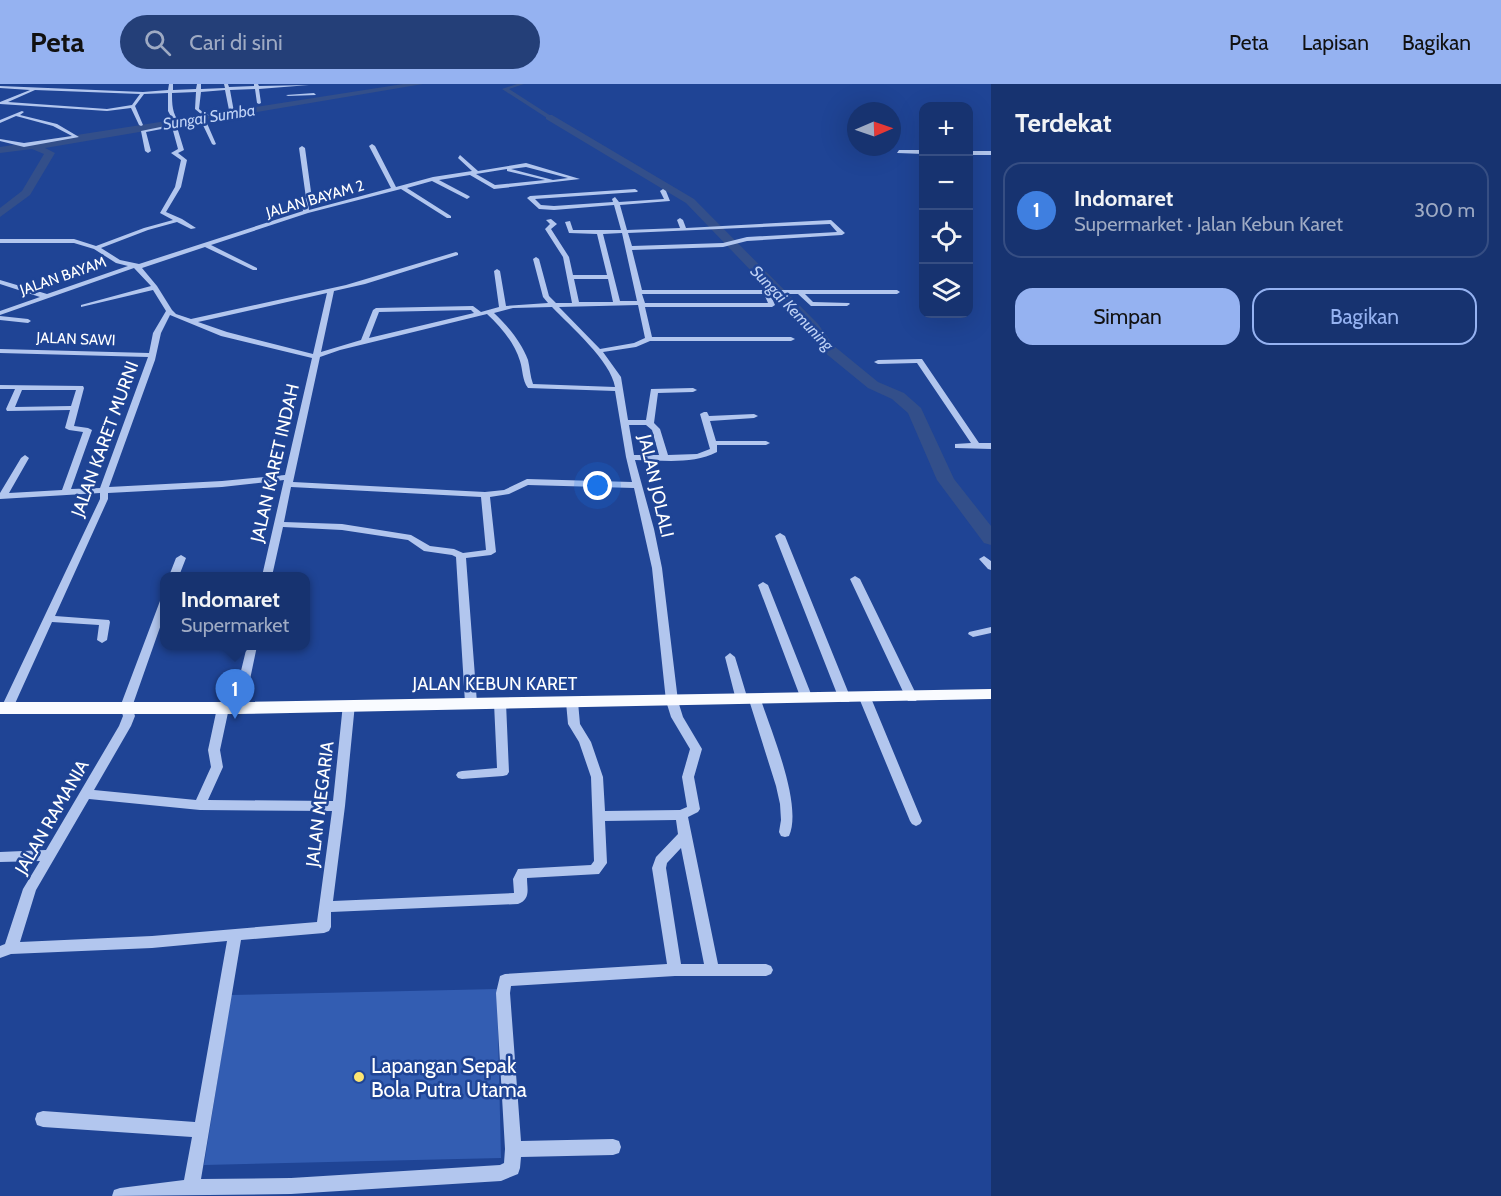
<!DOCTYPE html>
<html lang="id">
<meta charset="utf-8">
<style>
body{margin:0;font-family:Cabin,sans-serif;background:#243f78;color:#f1f3f6}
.controls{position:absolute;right:18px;top:18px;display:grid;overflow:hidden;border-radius:12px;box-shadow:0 6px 24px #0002}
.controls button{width:54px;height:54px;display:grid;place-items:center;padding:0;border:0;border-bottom:2px solid #364e83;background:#173370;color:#f1f3f6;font:30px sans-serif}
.compass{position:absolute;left:847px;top:18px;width:54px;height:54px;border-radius:50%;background:#173370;box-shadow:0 6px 24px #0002;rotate:88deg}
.you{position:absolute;left:598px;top:402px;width:21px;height:21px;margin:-15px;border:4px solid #fff;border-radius:50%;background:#1a73e8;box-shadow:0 0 0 9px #1a73e833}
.badge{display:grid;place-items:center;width:39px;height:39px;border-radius:50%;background:#95b2f1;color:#fff;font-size:20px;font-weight:700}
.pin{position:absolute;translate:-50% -50px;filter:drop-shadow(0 2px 3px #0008)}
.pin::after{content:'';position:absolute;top:32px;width:21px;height:18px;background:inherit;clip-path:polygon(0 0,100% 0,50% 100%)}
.popup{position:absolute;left:160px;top:488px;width:150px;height:78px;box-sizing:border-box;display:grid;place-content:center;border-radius:12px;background:#173370;filter:drop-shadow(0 2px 4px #0005);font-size:20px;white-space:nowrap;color:#9eaac3}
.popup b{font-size:22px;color:#f1f3f6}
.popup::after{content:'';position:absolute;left:50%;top:100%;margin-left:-12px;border:12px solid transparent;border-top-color:#173370}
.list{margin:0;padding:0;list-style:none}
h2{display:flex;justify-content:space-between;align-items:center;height:78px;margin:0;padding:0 24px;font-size:26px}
h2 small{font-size:20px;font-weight:400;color:#9eaac3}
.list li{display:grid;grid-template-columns:39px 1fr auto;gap:18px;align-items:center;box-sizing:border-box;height:96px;margin:0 12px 12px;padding:0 12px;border:2px solid #364e83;border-radius:18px}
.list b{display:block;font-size:22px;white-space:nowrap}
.list p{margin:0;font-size:20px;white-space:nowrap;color:#9eaac3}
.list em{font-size:20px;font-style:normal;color:#9eaac3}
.actions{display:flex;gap:12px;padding:18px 24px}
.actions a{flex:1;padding:14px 0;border:2px solid #95b2f1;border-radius:18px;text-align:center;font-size:21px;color:#95b2f1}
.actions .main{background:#95b2f1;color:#111}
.icon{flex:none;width:33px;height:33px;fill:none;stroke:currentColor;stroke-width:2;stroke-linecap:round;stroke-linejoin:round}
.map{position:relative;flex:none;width:991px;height:1112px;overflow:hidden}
header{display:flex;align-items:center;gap:36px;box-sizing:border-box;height:84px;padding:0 30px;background:#95b2f1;color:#111}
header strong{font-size:28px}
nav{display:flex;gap:33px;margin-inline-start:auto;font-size:21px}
.search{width:420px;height:54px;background:#243f78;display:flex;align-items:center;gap:15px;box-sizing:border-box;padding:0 21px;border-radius:33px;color:#9eaac3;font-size:22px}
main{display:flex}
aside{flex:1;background:#173370}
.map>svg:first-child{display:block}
</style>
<header>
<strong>Peta</strong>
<div class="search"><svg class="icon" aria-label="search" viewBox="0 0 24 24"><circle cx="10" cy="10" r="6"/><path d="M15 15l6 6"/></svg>Cari di sini</div>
<nav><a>Peta</a><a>Lapisan</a><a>Bagikan</a></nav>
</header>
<main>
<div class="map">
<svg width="991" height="1112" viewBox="0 0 991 1112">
<rect width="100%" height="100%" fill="#1f4495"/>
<path fill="#335db2" d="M497,905l4,169 -297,7 27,-170z"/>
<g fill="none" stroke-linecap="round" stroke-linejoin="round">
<path fill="#334f8a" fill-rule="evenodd" d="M517,0h7l-15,5 42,27v2h-4l-45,-29z"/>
<path fill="#334f8a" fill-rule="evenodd" d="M403,0h20l-378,64 10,5 -25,42 -30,22v-9l22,-17 22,-37 -12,-5 -32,4v-6z
M546,31h6l142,84 124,125 16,22 44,36 26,11 17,15 33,71 37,47v19l-7,-2 -47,-63 -29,-67 -16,-14 -24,-11 -44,-36 -16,-22 -122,-127 -140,-84z"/>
<path fill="#b2c6ee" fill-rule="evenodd" d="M169,0h4v6l23,-1 1,-5h4v5l24,-1 -1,-4h4l1,3 25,-1v-2h4l1,2 50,-1 -50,4 2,14 -2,1 -2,-1 -2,-14 -25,1 4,22 -41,6 -2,-2 10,-2 -6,-5 1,-17 -24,1c0,11 0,21 8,30l20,-3 6,1 10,23 -2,1 -2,-1 -10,-21 -25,4 7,23 -6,3 9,7 -6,27 -15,25 16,7 14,9 -5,1 -14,-7 -29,8 -47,18 19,12 19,4 164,-53 -1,-10 4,-3 -7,-50 3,-2 3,2 7,51 -4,3 1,8 82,-22 -22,-42 3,-2 3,2 21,41 37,-10 39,-6 -14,-13 2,-3 18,16 48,-8 54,16 -86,10 -24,-14 -31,5 30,16 1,1 -3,2 -35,-18 -25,7 44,28v2h-4l-46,-29 -93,24 -97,32 46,23v2h-4l-48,-23 -63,21 15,18 15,24 4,4 15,5 155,-34 110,-33 2,1v2l-93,29 -31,7 -13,61 40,-12 12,-30 3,-2 97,-2 8,6 18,-5 -5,-36 3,-2 3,2 6,35 42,-3 -5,-6 -10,-38 3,-2 3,2 10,37 7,7h16l-9,-46 -18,-28 5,-5 -4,-4 5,-1 6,5 -6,5 18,28 4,18h34l-10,-41 -28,-1 -4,-11 5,-1 3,9h48l-7,-25 -60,5 -15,-1 -12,-11 3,-2 105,-7 3,2 -1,1 -102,7 6,6 13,1 59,-4 -1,-3 3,-2 4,5 45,-3 -4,-8 3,-2 3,2 4,10 -50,4 7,25 53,-2 -3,-8 3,-2 3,2 3,8 145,-8 14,13 -3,2 -95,6 -24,6 -91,3 10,40h255l3,2 -3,2h-92l8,8 36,1 1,1 -3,2h-36l-13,-12h-28l5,11 -3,2h-127l7,30h139l4,2 -4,2h-141l-14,6 -33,5 18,25 7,43h18l5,-31 42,-1 4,2 -4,2 -35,1 -4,30 6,6 8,26 29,-1 13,-5 -10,-35 4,-2h3l2,4 45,-2 4,2 -4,2 -44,3 6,20h50l4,2 -4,2h-49v7c-25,13 -55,8 -82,8l19,69 8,39 16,133 5,16 19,32 -8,28 6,32 -2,3 -10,5 30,147h48l5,2 2,4 -2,4 -5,2h-91l-164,10 -1,7 11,148 92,-2 6,2 2,6 -2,6 -6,2 -92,2 -1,11 -2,6 -17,7 -210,13 -179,2 2,-6 6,-2 64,-8 8,-43 -149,-10 -6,-2 -2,-6 2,-6 6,-2 152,11 32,-181 -75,7 -141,6 -11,4v-12l5,-2 18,-55 17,-28 -40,1v-10l46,-2 73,-124 4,-10 -3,-9 40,-106 4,-1v16l-32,91 3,9 -4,10 -37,64 102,10 15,-33 -3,-17 9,-42 2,-3h8l2,3 -9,42 3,17 -15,33 125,1 10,-97 2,-3h8l2,3 -10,102 -12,95 181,-8 -1,-14 5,-10 73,-4 3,-4 -3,-84 -12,-35 -11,-18 -2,-22 2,-3h8l2,3 2,22 11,18 12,35 2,34 75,-1 7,-3 -5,-30 8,-28 -19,-32 -5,-16 -14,-133 -18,-80 -106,-3 -19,9 -19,3 6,55 -5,3 -25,3 11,145 -2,3h-8l-2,-3 -9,-146 -4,-2 -28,-4 -16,-11 -66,-10 -59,-3 -11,49h-10l22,-96 -62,7 -114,6v6l-53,117 54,4 1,2 -3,18 -5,3 -5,-3 2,-15 -47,-3 -39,86 -2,3h-8l-2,-3 99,-209v-6l-100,6v-6l21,-35 4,-3 4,3 -20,35 53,-3 21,-58 -14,-2 -4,-2 5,-18 -63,1 -1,-2 9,-20h-15v-4l83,1 1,2 -10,38 14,2 4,2 -21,59 29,-1 48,-131 -148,-4v-4l149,4 4,-20 13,-22 -13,-21 -72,17v-2l70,-19 -17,-18 -134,47v-4l40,-14 -40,-13v-4l47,14 81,-28 -12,-3 -22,-14 -20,-6h-74v-4h74l22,7 48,-18 29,-8 -13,-7 15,-26 6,-27 -10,-7 7,-4 -6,-22 -26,5 5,19 -3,2 -3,-2 -4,-20 34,-7 -7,-13v-18l-24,1 -9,12 8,19 -2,1 -2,-1 -8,-17 -24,3 -107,-7v-2l30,-12 -30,-2v-2l143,6 25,-2zM35,6l105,4 -8,11 -25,4 -99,-7zM225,6l4,20 -24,4 -6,-5 2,-17zM526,83l42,11 -15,2 -42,-11zM507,85v2l38,9 -50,5 -19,-11zM830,140l7,8 -90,5 -24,6 -91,3 -4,-13zM622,149l15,68h-17l-17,-67zM574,195h34l5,23h-34zM327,209l-14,61 -86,-22 -29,-10zM642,210h122l4,9h-123zM638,221l7,33 -11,5 -34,6 -41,-42zM552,223c18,19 59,54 63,80l-82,-3c-3,-8 -3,-16 -5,-24 -7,-18 -20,-34 -34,-47l19,-5zM471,226l3,3 -105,25 10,-26zM487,230c14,13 27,28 33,47 3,9 2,19 8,27l87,3 11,66 6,25 -105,-3 -23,11 -19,2 -192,-10 27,-125 20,-7zM170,231l51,21 91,22 -27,117 -63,6 -113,6 46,-127 6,-27zM22,306h54l-5,16 -56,1zM629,341h17l6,5 7,25h-25zM291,403l190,10 5,53 -23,3 -9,-4 -24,-3 -19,-11 -69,-11 -58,-2zM89,715l111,11 132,1 -15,111 -165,14 -132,6 16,-52zM676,736l2,14 -22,23 -4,11 15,96 -162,10 -5,2 -4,17 9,156 -1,14 -4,2 -209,13 -90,1 40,-239 83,-7 5,-2 2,-4v-15l187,-8c13,-5 9,-15 9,-26l72,-4 8,-11 -2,-42zM681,764l23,116h-23l-15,-96 1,-5z
M314,9l2,2 -28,1 -2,-1z
M22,27l2,1 -4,3 37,9 22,13 -55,10 -24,-6v-2l24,4 48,-7 -19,-10 -37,-10 -16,7v-3z
M899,66h25v4l-27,-1z
M968,67h23v4h-23z
M0,232l28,3 3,2 -3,2 -28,-3z
M919,275h3l57,84h12v6l-36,-1v-4l16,-1 -54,-80 -39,1 -4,-2 4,-2z
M780,449l5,3 66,163 -2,3h-8l-2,-3 -64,-163z
M181,471l5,3 -7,18h-10l7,-18z
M984,472l7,5v9l-3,-1 -9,-10z
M855,492l5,3 58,119 -2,3h-8l-2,-3 -56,-119z
M763,498l5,3 45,114 -2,3h-8l-2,-3 -43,-114z
M991,543v6l-18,4 -5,-3 1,-2z
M247,562h10l-13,62 -2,3h-8l-2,-3z
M730,569l5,4 13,43 -2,3h-8l-2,-3 -11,-43z
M865,610l4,1 2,3 51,123 -2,3 -4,2 -4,-2 -2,-3 -51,-123 2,-3z
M755,612l4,1 2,3c10,31 42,105 28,136l-4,1 -4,-1 -2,-4 2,-12 -1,-16 -4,-18 -27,-86 2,-3z
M500,615l4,1 2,3 3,69 -2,3 -4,1 -41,3 -4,-1 -2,-3 2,-3 4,-1 35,-3 -3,-65 2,-3z"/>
<path fill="#f9fbff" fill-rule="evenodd" d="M991,605v10l-753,15h-238v-12h238z"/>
</g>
<circle fill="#fde572" stroke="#1f4495" stroke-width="2" cx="359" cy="993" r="6"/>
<g text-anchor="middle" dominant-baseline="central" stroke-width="5" stroke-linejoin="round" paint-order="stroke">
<g font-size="15" fill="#fff" stroke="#1f4495">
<text transform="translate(315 115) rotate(-16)">JALAN BAYAM 2</text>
<text transform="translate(63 192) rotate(-19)">JALAN BAYAM</text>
<text transform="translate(76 255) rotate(2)">JALAN SAWI</text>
</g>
<g font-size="16" font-style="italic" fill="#bed1f5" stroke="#1f4495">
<text transform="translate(209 33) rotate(-9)">Sungai Sumba</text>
<text transform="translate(792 224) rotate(46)">Sungai Kemuning</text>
</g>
<g font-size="18" fill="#fff" stroke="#1f4495">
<text transform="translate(105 355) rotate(-70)">JALAN KARET MURNI</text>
<text transform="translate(275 379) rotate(-77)">JALAN KARET INDAH</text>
<text transform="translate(656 402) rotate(77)">JALAN JOLALI</text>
<text x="495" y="600">JALAN KEBUN KARET</text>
<text transform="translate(320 720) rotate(-83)">JALAN MEGARIA</text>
<text transform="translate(52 733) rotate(-60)">JALAN RAMANIA</text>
</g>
<g font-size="21" fill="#fff" stroke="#1f4495" text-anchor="start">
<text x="371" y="981">Lapangan Sepak<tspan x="371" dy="24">Bola Putra Utama</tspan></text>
</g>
</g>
</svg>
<div class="controls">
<button>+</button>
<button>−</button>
<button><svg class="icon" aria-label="locate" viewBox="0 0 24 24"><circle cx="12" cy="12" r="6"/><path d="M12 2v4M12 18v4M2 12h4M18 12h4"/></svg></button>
<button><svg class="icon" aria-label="layers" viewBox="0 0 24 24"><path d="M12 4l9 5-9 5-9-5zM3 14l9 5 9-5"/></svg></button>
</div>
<svg class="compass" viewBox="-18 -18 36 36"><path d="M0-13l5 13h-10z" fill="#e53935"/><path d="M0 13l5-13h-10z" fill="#9eaac3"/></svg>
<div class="you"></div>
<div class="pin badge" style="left:235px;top:635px;background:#3f7fe0">1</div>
<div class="popup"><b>Indomaret</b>Supermarket</div>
</div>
<aside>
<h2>Terdekat<small></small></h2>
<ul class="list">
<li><span class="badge" style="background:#3f7fe0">1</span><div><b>Indomaret</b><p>Supermarket · Jalan Kebun Karet</p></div><em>300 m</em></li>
</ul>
<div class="actions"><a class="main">Simpan</a><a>Bagikan</a></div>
</aside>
</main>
